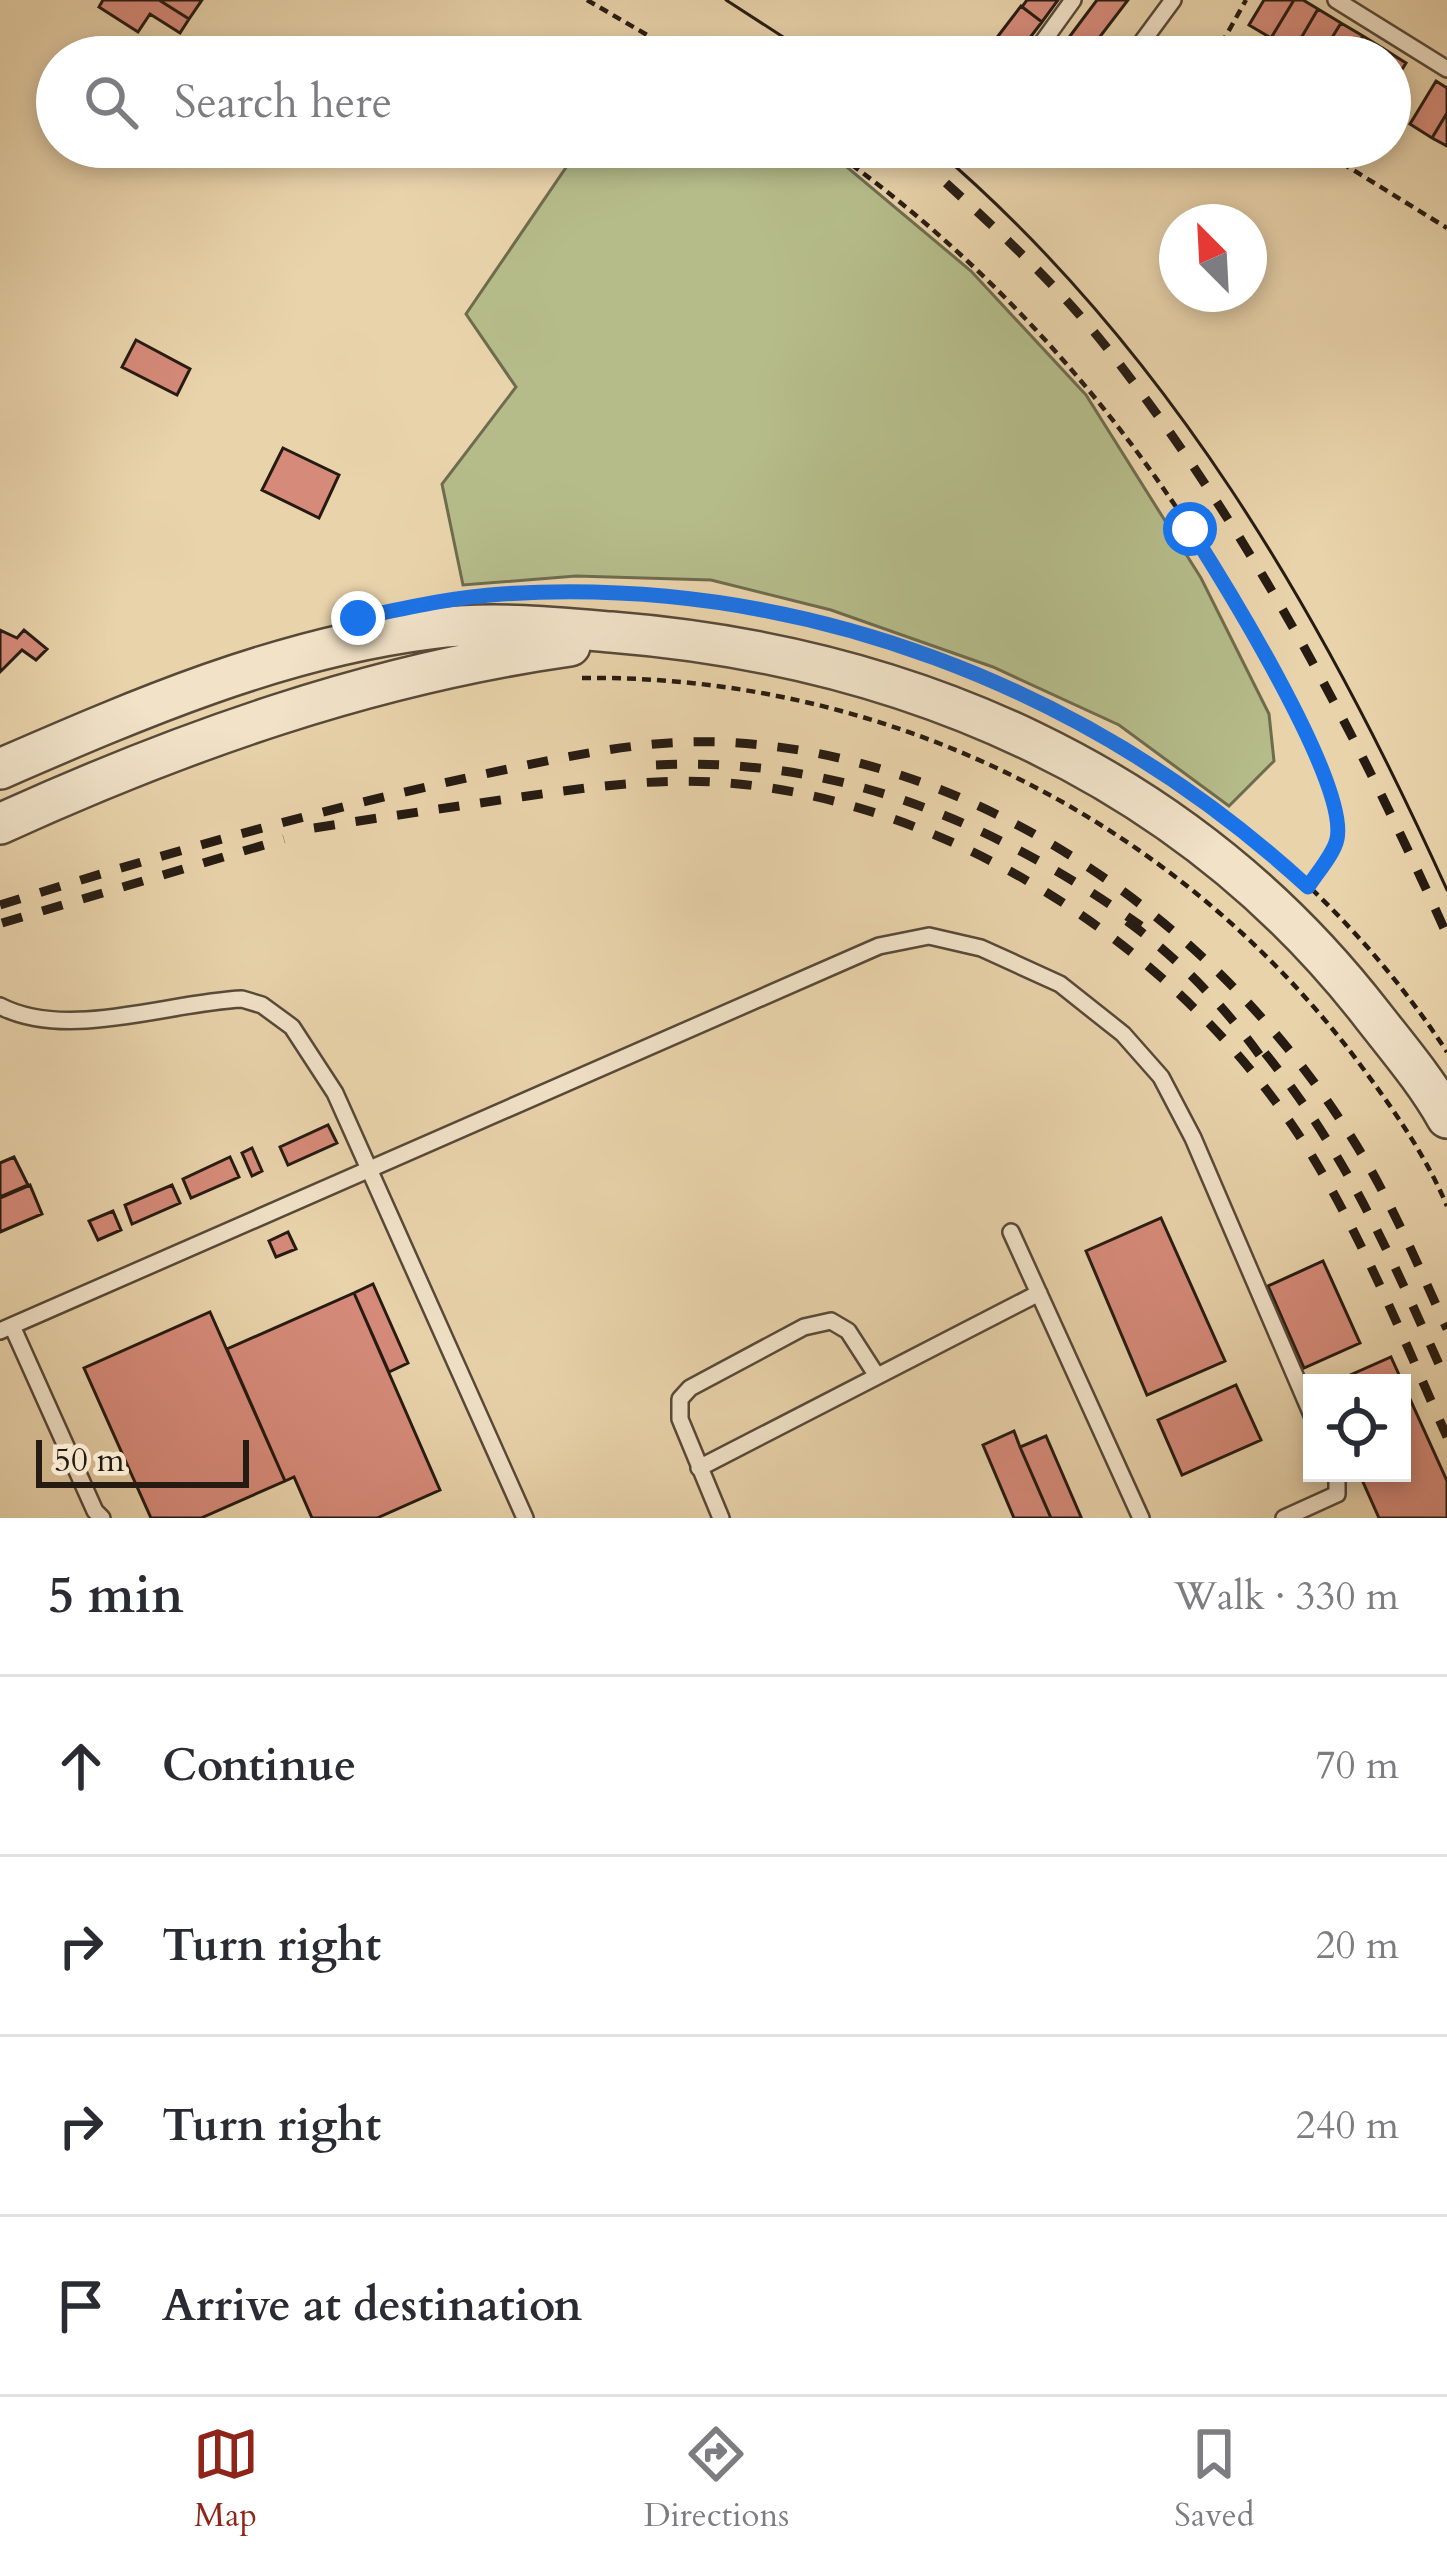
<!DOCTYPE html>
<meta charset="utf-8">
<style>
body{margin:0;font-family:Cardo,serif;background:#f7f7f7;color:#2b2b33}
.controls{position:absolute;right:36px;bottom:36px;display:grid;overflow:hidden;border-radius:0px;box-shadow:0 6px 18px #0003}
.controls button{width:108px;height:108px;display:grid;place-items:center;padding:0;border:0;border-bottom:3px solid #e1e1e2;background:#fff;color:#2b2b33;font:60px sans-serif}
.compass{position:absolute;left:1159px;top:204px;width:108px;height:108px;border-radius:50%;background:#fff;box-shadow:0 6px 18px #0003;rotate:336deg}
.scale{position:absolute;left:36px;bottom:30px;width:213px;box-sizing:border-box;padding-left:12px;border:6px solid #261b12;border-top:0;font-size:33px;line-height:42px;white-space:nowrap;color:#261b12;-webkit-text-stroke:9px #f1e2c8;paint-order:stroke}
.stop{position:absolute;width:36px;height:36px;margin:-27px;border:9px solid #1a73e8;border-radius:50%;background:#fff}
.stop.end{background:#1a73e8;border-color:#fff;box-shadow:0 3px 12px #0008}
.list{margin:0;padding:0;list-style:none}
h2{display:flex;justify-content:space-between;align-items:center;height:156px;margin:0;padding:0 48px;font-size:51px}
h2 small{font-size:39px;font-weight:400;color:#7c7c81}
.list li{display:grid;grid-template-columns:78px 1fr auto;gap:36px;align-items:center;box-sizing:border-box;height:180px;padding:0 48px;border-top:3px solid #e1e1e2}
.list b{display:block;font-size:45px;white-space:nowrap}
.list em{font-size:39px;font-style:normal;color:#7c7c81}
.icon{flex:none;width:66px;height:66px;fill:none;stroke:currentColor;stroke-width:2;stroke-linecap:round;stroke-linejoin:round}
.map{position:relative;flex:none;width:1447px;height:1518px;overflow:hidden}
.search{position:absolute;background:#fff;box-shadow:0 6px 18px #0003;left:36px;right:36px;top:36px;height:132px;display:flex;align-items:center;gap:30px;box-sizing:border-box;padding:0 42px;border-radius:66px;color:#7c7c81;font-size:45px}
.sheet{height:876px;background:#fff}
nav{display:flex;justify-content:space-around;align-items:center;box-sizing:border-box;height:168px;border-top:3px solid #e1e1e2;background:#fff;font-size:33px;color:#7c7c81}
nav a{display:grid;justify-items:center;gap:6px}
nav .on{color:#8f2418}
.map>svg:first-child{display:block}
</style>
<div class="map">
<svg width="1447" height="1518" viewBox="0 0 1447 1518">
<rect width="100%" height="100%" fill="#e9d3ab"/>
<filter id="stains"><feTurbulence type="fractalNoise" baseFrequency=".00167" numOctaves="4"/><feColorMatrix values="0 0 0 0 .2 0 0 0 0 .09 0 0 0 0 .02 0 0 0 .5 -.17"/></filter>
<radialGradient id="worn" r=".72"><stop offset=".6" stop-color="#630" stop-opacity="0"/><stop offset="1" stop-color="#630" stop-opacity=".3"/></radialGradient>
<path fill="#b5bc8a" stroke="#6e6c4e" stroke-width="3" d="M580,147h243l148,124 115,124 115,183 68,136 5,47 -45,45 -110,-81 -126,-58 -162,-57 -120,-30 -135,-4 -113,9 -21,-101 74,-97 -50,-73z"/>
<path fill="#d68b7a" stroke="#261b12" stroke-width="3" d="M103,0h56l30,19 -9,14 -30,-19 -12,18 -39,-25z
M159,0h43l-13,19z
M1027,0h31l-16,22 -20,-15z
M1097,0h31l-42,55 -19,-15z
M1264,0h30l-23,38 -22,-13z
M1294,0h9l15,9 -25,43 -22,-14z
M1021,6l21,16 -27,35h-33z
M1318,9l23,14 -21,34h-19l-8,-5z
M1341,23l22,13 -13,21h-30z
M1363,36l21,13 -4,8h-30z
M1066,40l21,16v1h-34z
M1384,49l22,14 -16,26v-32h-10z
M1436,81l11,7v25l-15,25 -22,-14z
M1447,113v33l-15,-8z
M136,340l54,29 -13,26 -55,-28z
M283,448l56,27 -20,43 -57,-28z
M0,630l17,8 7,-8 23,19 -11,11 -14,-10 -22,22z
M328,1125l9,18 -49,22 -8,-18z
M252,1148l10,23 -10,5 -10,-23z
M14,1157l14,28 -28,12v-34z
M230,1157l9,20 -48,21 -8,-19z
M30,1185l12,29 -42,18v-34z
M172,1185l8,18 -48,21 -7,-19z
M113,1211l8,19 -23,10 -9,-19z
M1161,1218l64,143 -78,34 -61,-144z
M288,1232l8,17 -20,8 -7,-16z
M1323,1261l37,82 -56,25 -36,-82z
M373,1284l35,79 -19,9 -35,-79z
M354,1293l86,197 -63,28h-65l-18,-41 -9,4 -58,-132z
M210,1312l75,169 -84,37h-50l-67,-150z
M1391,1357l56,124v37h-68l-20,-45h43v-90h-70z
M1236,1385l25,55 -79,35 -24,-55z
M1014,1431l6,16 31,71h-37l-31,-73z
M1046,1436l35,81 -2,1h-28l-31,-71z"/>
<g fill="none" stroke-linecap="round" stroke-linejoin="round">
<g stroke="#574938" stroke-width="20">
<path id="service" d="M1336,0l111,69
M1032,57l41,-57
M1131,57l42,-57
M0,1006c67,35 169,-4 242,-7l20,6 30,22 43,66 190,425
M1011,1232l130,286
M12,1326l83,185 7,7
M0,1331l879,-385 50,-10 52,12 79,36 63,50 38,43 32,61 119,277
M699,1468l340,-175
M721,1518l-41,-99v-20l10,-11 114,-61 27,-6 17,10 29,45
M1284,1518l53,-24v-21"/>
</g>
<g stroke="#574938" stroke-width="44">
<path id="tertiary" d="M0,769c138,-60 279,-121 430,-140 59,-8 122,-2 181,3 299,24 575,142 762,384 25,32 54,66 74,102
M0,824c182,-83 371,-150 570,-178"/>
</g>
<path stroke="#261b12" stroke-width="4.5" stroke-dasharray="9 6" stroke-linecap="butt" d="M587,0l98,57
M1214,57l32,-57
M827,147c206,144 363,348 471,573 13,27 47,91 39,121 -4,15 -21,33 -29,46
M1316,147l131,81
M592,594c333,9 670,174 855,458
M582,678c303,-4 592,140 774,381 35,47 68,93 91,147"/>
<use href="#service" stroke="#f1e2c8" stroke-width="15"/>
<use href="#tertiary" stroke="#f1e2c8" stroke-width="39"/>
<path stroke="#261b12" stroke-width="3" d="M726,0l88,57
M933,147c234,199 389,466 514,743"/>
<path stroke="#261b12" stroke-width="9" stroke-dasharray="21 21" stroke-linecap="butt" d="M946,183c58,53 117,108 165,170 139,178 244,377 336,582
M656,765c182,-9 339,57 485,161
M314,828c69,-11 138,-21 207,-31 69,-10 138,-20 208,-14 229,20 452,168 575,360 58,92 99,195 143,294
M0,905c159,-50 318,-95 480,-130 80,-17 160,-36 242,-33 256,11 494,180 628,393 39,61 67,128 97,194
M1127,921c55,40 103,91 141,146
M2,923l282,-84
M1265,1053c85,105 127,207 182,329"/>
</g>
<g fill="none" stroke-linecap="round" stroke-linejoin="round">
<path stroke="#1a73e8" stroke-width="15" d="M358,618c48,-10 96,-21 144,-24 299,-19 587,92 806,293 8,-13 26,-33 29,-48 12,-56 -114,-258 -147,-310"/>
</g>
<rect width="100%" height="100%" filter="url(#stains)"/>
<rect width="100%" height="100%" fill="url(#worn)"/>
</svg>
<div class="controls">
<button><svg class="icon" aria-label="locate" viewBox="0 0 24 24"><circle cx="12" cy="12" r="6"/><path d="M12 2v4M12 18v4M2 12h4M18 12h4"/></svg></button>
</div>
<svg class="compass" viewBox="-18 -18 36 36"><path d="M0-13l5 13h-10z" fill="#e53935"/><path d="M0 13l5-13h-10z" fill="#7c7c81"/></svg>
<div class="scale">50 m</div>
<div class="stop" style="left:1190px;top:529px"></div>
<div class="stop end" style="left:358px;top:618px"></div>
<div class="search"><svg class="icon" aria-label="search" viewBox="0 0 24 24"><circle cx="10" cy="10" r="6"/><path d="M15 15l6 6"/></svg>Search here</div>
</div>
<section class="sheet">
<h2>5 min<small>Walk · 330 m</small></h2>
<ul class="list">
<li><svg class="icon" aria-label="ahead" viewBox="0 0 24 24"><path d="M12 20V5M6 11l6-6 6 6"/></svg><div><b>Continue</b></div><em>70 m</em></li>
<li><svg class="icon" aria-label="right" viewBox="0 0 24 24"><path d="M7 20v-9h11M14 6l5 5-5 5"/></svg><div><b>Turn right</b></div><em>20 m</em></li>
<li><svg class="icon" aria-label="right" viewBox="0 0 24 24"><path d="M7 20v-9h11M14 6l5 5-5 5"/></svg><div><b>Turn right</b></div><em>240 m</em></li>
<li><svg class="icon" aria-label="arrive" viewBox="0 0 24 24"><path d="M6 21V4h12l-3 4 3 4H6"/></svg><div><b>Arrive at destination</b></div></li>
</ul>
</section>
<nav>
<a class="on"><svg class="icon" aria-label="map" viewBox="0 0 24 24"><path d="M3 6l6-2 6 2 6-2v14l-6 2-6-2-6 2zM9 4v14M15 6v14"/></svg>Map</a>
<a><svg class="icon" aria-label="directions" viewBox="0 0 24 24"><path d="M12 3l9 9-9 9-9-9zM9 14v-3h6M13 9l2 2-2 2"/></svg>Directions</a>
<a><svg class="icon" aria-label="saved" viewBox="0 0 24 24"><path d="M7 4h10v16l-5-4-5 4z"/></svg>Saved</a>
</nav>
